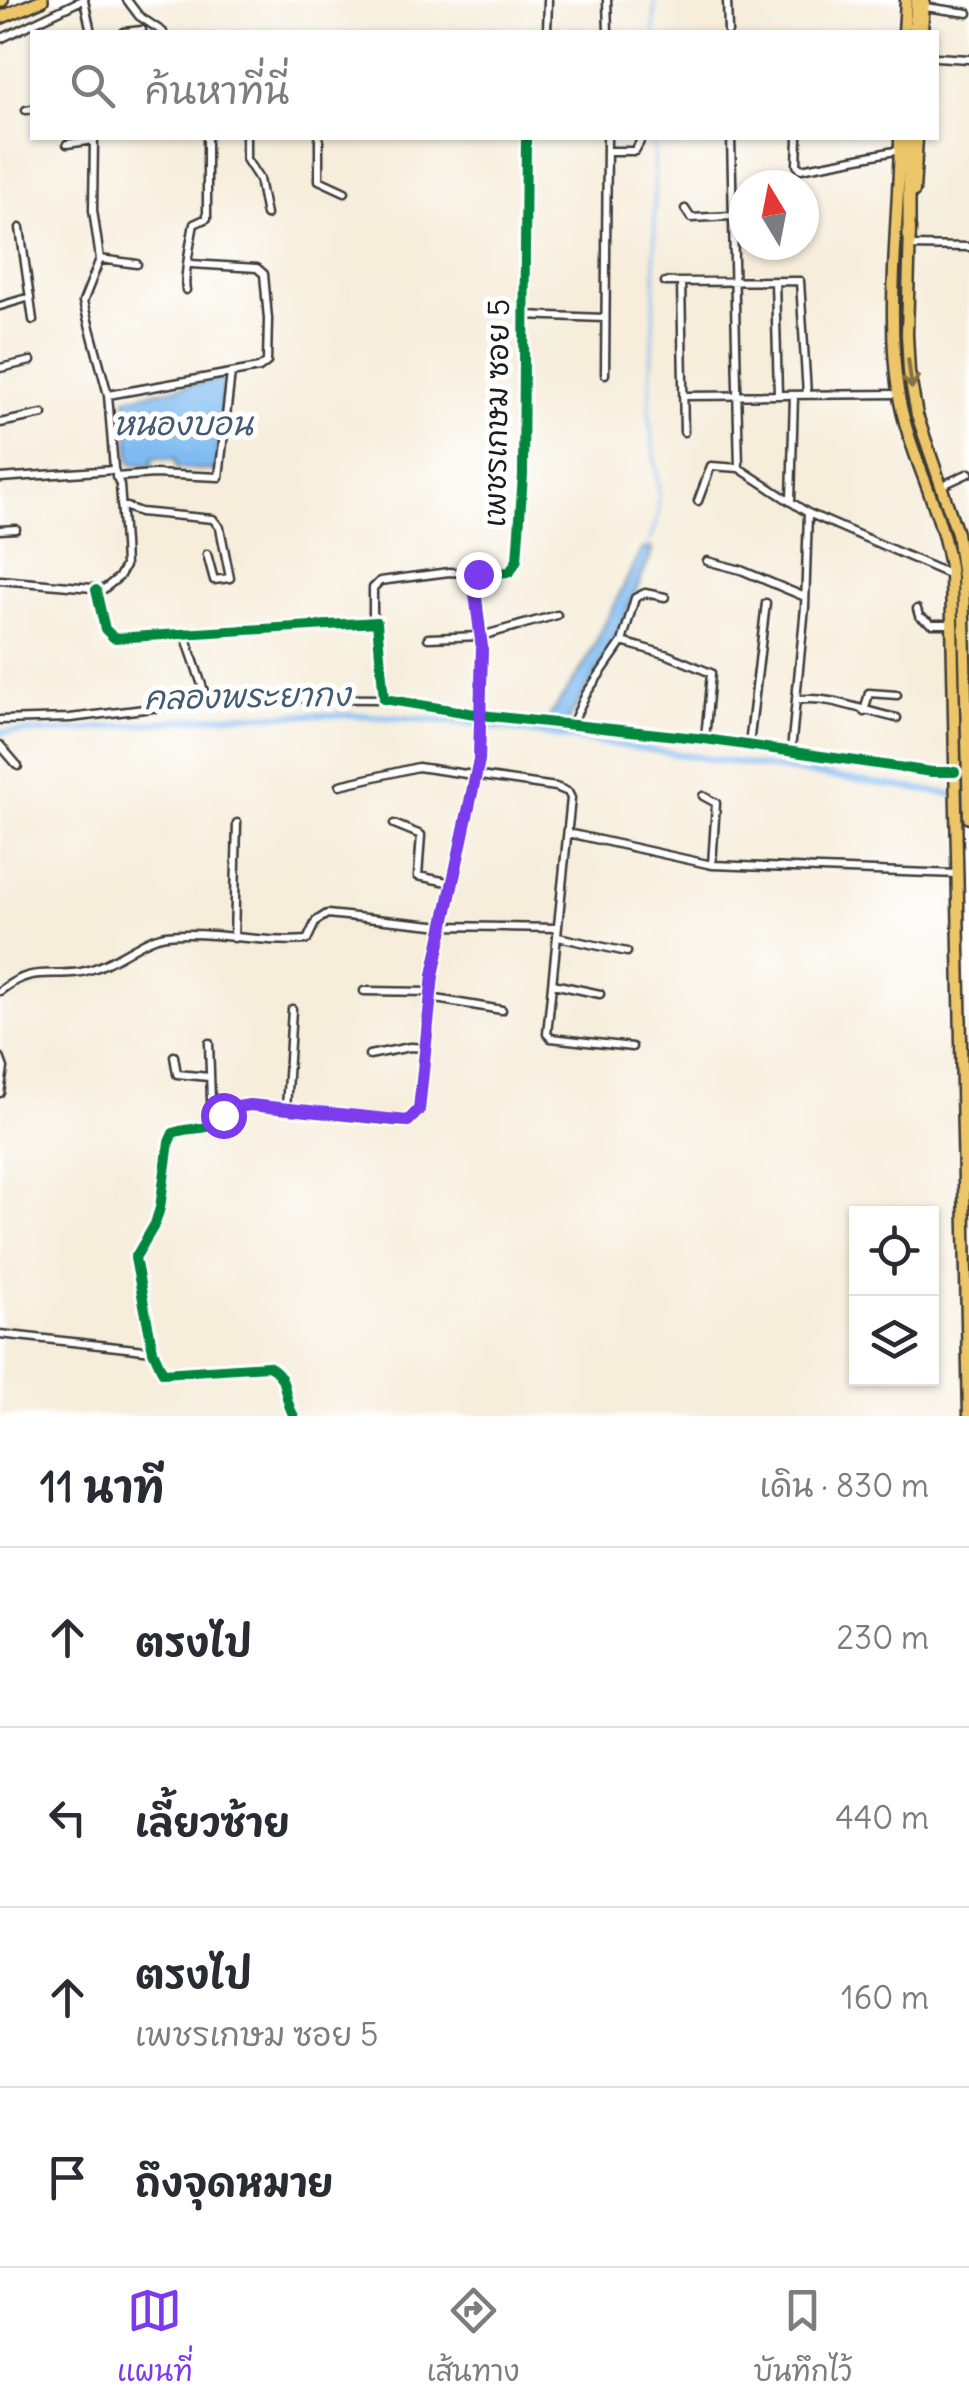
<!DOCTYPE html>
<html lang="th">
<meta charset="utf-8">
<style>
body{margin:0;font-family:Delius,"Playpen Sans Thai",sans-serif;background:#f7f7f7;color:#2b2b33}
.controls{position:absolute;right:30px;bottom:30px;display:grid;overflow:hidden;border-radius:0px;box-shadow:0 2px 8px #0004}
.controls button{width:90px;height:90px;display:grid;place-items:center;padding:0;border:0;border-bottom:2px solid #e1e1e2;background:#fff;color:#2b2b33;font:50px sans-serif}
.compass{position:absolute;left:729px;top:170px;width:90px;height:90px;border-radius:50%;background:#fff;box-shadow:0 2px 8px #0004;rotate:350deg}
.stop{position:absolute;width:30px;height:30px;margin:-22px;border:8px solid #7c3aed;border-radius:50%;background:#fff}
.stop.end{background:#7c3aed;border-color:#fff;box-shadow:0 2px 10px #0008}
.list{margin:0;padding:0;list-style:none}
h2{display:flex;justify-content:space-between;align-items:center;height:130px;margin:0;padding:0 40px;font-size:42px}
h2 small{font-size:32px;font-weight:400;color:#7c7c81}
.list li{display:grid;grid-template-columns:65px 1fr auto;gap:30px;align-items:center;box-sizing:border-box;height:180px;padding:0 40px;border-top:2px solid #e1e1e2}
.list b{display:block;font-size:38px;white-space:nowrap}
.list p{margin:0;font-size:32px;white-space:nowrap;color:#7c7c81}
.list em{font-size:32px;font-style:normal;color:#7c7c81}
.icon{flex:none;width:55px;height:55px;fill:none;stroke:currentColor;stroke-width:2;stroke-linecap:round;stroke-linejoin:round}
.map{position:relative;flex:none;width:969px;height:1416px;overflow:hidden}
.search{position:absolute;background:#fff;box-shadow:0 2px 8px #0004;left:30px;right:30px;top:30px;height:110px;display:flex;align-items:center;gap:25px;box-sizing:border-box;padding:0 35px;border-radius:0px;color:#7c7c81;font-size:38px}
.sheet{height:850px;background:#fff}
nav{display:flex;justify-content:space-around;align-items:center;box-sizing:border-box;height:140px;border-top:2px solid #e1e1e2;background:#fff;font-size:28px;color:#7c7c81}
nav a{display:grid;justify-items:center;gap:5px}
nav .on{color:#7c3aed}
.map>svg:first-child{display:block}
</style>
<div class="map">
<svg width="969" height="1416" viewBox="0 0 969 1416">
<rect width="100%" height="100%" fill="#fff"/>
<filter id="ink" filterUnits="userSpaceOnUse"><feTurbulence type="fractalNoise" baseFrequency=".01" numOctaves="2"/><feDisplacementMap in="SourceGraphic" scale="20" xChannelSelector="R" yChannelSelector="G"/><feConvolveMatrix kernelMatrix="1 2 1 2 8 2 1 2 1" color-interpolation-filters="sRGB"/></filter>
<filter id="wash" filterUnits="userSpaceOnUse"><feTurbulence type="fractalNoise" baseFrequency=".0048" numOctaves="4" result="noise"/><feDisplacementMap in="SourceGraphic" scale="40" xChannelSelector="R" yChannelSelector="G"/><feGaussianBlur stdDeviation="2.25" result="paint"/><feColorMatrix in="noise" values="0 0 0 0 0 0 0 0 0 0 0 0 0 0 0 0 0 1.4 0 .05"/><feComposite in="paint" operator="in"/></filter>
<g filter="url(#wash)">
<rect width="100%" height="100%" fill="#f6edda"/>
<path fill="#7fbbf2" stroke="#4e6c87" stroke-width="2.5" d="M224,378l-9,93 -38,-3 -2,-9 -22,-2 -1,9 -22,-3 -4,-65z
M642,549h10l-2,8 -39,91 -41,69 -7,21 -21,-4 9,-20 34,-50z"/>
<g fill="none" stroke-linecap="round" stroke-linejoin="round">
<path stroke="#7fbbf2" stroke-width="2.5" d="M654,32l1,-32
M646,552l12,-35 1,-25 -10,-80 6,-127 -1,-147"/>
<path stroke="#7fbbf2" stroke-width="6" d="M0,732h59l175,-17h122l105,7 508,75"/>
</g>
</g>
<g filter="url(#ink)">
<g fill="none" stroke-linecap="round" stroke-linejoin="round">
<g stroke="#3d3b38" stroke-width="11">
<path id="minor" d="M84,0l7,32
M127,0l12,16 24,16
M607,0l1,32
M727,0l1,32
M925,7l43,6
M124,32l18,-2
M547,32l1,-32
M0,39l82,-39
M936,57l33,2
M26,110l6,-1
M246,138v21l13,20 7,36
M319,138v42l26,12
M731,138l8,330 69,45 143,62
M798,138l-1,27 4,4 99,-19
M67,144l27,-4
M607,151h28l7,-13
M685,209l6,9 41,-2
M20,228l13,92
M910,246l59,1
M100,259l37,5
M775,281l3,114
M665,282l135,-1 7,114
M681,282l3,150
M186,290c-3,-12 5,-50 8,-66l13,-6v-80
M0,306l30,-9
M523,315l81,3
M0,368l31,-7
M605,374l2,-236
M108,395l151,-27 8,-6 1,-43 -4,-45 -7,-6 -66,-4
M683,396l216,-2
M0,423l43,-9
M116,477l38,-3 65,3 12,-104
M0,478l113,-8
M943,485l26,-12
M698,501l13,-35 28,2
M791,501l3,-106
M121,505l19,7 73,7 7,9 10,50 -16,2 -7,-26
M0,530l16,-1
M707,561l34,9 64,27
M0,580l104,9 15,-12 6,-11 -1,-23 -4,-58 -6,-16 -6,-74 -25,-93 17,-43 -7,-49 1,-72
M96,590l9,39 9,9 263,-16 7,77 97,16 224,24 227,33h23
M665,597l-20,-4 -10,5 -13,44 46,13 43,18 -6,66
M917,609l2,7 13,8h20
M373,622v-34l7,-7 69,-9 30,2
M185,635l22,65
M428,638l53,-2 76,-21
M798,700c31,-5 67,12 99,18
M864,712l5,-19 28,2
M0,720l70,-2 165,-20 149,1
M572,724l14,-30 36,-52
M0,745l18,21
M749,745l17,-142
M791,751l14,-144 3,-94
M340,785l78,-18 138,20 12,5 3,6 -24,236 4,4 81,9
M703,796l13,7 -4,62
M394,824l27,11 -3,41 34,7
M568,833l144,32 246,9
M558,937l69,15
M234,938l3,-115
M553,984l47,10
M0,991c31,-25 46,-14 81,-19 32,-6 61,-34 85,-37 46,-5 94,9 141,5l9,-19 11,-7 116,12 115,2
M364,991l68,1
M430,998l72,12
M209,1043l2,58 12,14
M369,1055l41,-8 17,1
M174,1056l3,18 32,3
M0,1057l4,11 -4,25
M286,1109l6,-100
M0,1334l153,17
M294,1416c-12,-18 -4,-40 -26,-50l-105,7 -10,-22 -18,-93 20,-34 5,-16 9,-66 4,-9c12,-5 21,-3 33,-6 18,-4 18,-19 44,-22l147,16h11l11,-12 14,-134 46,-215 3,-112 -7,-68 4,-6 31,-2 7,-12 6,-85 3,-337"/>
</g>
<g stroke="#3d3b38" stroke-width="15">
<path id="primary" d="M904,32l2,-32
M922,32l2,-32
M900,138c-1,79 -14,176 -2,253 10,64 46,119 53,184l18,841
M914,191l3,-53
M910,228l-3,106 2,38 8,43 40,118 6,44 6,241"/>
</g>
<g stroke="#3d3b38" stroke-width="16">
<path id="trunk" d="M0,1l2,-1
M0,18l42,-18
M915,32l2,-32
M909,138v98"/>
</g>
<use href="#minor" stroke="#fff" stroke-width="6"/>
<use href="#primary" stroke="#ecc669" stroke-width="10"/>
<use href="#trunk" stroke="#ecc669" stroke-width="11"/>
<g stroke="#fff" stroke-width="16">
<path id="cycleway" d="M96,590l9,39 9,9 263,-16 7,77 97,16 224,24 227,33h23
M294,1416c-12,-18 -4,-40 -26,-50l-105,7 -10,-22 -18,-93 20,-34 5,-16 9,-66 4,-9c12,-5 21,-3 33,-6 18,-4 18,-19 44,-22l147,16h11l11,-12 14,-134 46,-215 3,-112 -7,-68 4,-6 31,-2 7,-12 6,-85 3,-337"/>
</g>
<use href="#cycleway" stroke="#00873e" stroke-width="10"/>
</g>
<defs><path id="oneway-shaft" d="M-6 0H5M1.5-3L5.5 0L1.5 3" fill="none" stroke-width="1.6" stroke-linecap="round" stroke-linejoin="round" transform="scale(2.5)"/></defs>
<use stroke="#847142" href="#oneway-shaft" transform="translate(910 374) rotate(83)"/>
</g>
<g fill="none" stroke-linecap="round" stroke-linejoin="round" filter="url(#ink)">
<path stroke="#7c3aed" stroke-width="12" d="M223,1115l7,-7 20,-3 158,16 11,-11 14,-135 46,-215 3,-112 -8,-62 4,-12"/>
</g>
<g text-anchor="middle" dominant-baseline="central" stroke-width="10" stroke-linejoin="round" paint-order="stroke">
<g font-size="30" fill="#1c1c1c" stroke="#fff">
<text transform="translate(496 413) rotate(-89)">เพชรเกษม ซอย 5</text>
</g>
<g font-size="32" font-style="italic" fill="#445c72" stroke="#fff">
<text x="183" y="423">หนองบอน</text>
<text transform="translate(247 696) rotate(-1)">คลองพระยากง</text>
</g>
</g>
</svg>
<div class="controls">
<button><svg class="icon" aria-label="locate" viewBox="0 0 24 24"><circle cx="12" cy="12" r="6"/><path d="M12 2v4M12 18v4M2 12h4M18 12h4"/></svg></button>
<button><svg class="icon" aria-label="layers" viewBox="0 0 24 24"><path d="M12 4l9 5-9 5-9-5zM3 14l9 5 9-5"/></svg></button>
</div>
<svg class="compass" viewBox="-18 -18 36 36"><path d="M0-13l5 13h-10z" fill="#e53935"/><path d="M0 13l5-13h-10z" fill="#7c7c81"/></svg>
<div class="stop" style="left:223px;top:1115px"></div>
<div class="stop end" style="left:478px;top:574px"></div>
<div class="search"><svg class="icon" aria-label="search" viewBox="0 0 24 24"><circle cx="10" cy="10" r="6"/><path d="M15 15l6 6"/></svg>ค้นหาที่นี่</div>
</div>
<section class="sheet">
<h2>11 นาที<small>เดิน · 830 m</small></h2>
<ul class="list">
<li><svg class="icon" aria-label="ahead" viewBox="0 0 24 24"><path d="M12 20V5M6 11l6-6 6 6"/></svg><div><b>ตรงไป</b></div><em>230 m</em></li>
<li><svg class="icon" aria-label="left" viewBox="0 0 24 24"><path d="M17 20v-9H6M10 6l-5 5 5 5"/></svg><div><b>เลี้ยวซ้าย</b></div><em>440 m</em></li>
<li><svg class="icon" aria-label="ahead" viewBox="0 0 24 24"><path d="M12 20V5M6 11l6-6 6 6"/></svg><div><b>ตรงไป</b><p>เพชรเกษม ซอย 5</p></div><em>160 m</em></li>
<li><svg class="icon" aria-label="arrive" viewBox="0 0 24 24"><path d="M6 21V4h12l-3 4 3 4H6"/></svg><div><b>ถึงจุดหมาย</b></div></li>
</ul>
</section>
<nav>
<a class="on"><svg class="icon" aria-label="map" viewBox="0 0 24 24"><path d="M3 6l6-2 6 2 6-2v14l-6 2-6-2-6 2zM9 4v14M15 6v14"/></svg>แผนที่</a>
<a><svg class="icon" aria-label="directions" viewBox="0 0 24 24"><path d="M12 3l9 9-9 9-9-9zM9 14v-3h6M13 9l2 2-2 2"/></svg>เส้นทาง</a>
<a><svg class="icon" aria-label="saved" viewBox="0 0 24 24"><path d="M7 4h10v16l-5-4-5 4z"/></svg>บันทึกไว้</a>
</nav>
